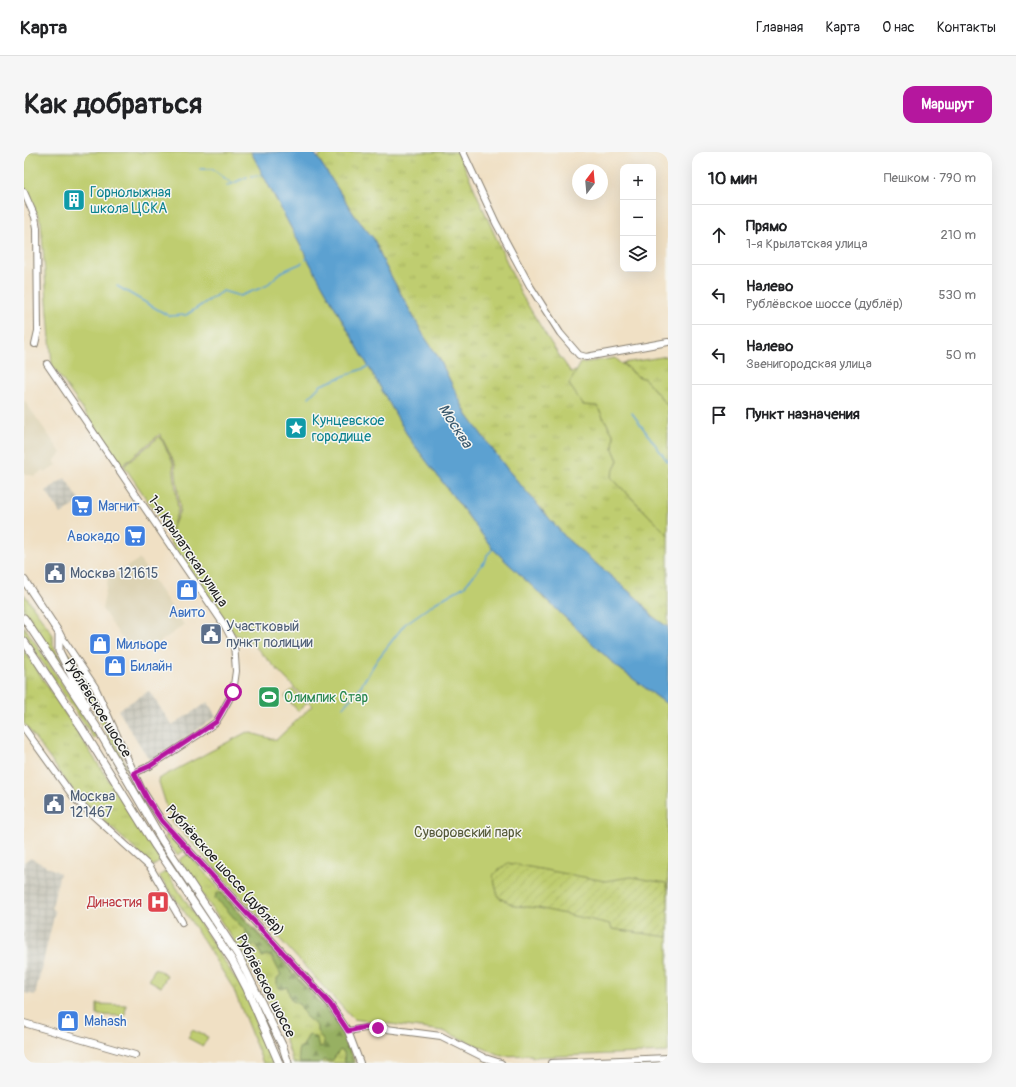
<!DOCTYPE html>
<html lang="ru">
<meta charset="utf-8">
<style>
body{margin:0;font-family:Pangolin,sans-serif;background:#f6f6f6;color:#202124}
.controls{position:absolute;right:12px;top:12px;display:grid;overflow:hidden;border-radius:8px;box-shadow:0 4px 16px #0002}
.controls button{width:36px;height:36px;display:grid;place-items:center;padding:0;border:0;border-bottom:1px solid #e0e0e0;background:#fff;color:#202124;font:20px sans-serif}
.compass{position:absolute;left:548px;top:12px;width:36px;height:36px;border-radius:50%;background:#fff;box-shadow:0 4px 16px #0002;rotate:16deg}
.stop{position:absolute;width:12px;height:12px;margin:-9px;border:3px solid #b5179e;border-radius:50%;background:#fff}
.stop.end{background:#b5179e;border-color:#fff;box-shadow:0 1px 4px #0008}
.list{margin:0;padding:0;list-style:none}
h2{display:flex;justify-content:space-between;align-items:center;height:52px;margin:0;padding:0 16px;font-size:17px}
h2 small{font-size:13px;font-weight:400;color:#757577}
.list li{display:grid;grid-template-columns:26px 1fr auto;gap:12px;align-items:center;box-sizing:border-box;height:60px;padding:0 16px;border-top:1px solid #e0e0e0}
.list b{display:block;font-size:15px;white-space:nowrap}
.list p{margin:0;font-size:13px;white-space:nowrap;color:#757577}
.list em{font-size:13px;font-style:normal;color:#757577}
.icon{flex:none;width:22px;height:22px;fill:none;stroke:currentColor;stroke-width:2;stroke-linecap:round;stroke-linejoin:round}
.map{position:relative;flex:none;width:644px;height:911px;overflow:hidden;border-radius:12px}
header{display:flex;align-items:center;gap:24px;box-sizing:border-box;height:56px;padding:0 20px;background:#fff;border-bottom:1px solid #e0e0e0}
header strong{font-size:19px}
nav{display:flex;gap:22px;margin-inline-start:auto;font-size:14px}
.intro{display:flex;align-items:center;justify-content:space-between;box-sizing:border-box;height:96px;padding:0 24px}
h1{margin:0;font-size:28px}
.button{padding:10px 18px;border-radius:12px;background:#b5179e;color:#fff;font-size:14px;font-weight:700}
main{display:flex;gap:24px;padding:0 24px}
aside{flex:1;background:#fff;border-radius:12px;box-shadow:0 4px 16px #0002}
.map>svg:first-child{display:block}
</style>
<header>
<strong>Карта</strong>
<nav><a>Главная</a><a>Карта</a><a>О нас</a><a>Контакты</a></nav>
</header>
<div class="intro"><h1>Как добраться</h1><a class="button">Маршрут</a></div>
<main>
<div class="map">
<svg width="644" height="911" viewBox="0 0 644 911">
<defs>
<pattern id="industrial-grid" width="8" height="8" patternUnits="userSpaceOnUse"><rect width="8" height="8" fill="#c7c5b8"/><path d="M0 4h8M4 0v8" fill="none" stroke="#aaa99e"/></pattern>
<pattern id="grass-tufts" width="24" height="20" patternUnits="userSpaceOnUse"><rect width="24" height="20" fill="#bfcd6f"/><path d="M3 7l-1-3M5 7V3M7 7l1-3M15 17l-1-3M17 17v-4M19 17l1-3" fill="none" stroke="#a4af60"/></pattern>
<pattern id="forest-firs" width="22" height="20" patternUnits="userSpaceOnUse"><rect width="22" height="20" fill="#97b062"/><path d="M5 1l3.5 6h-7zM16 11l3.5 6h-7z" fill="#7a8e50"/></pattern>
<pattern id="garden-furrows" width="10" height="10" patternUnits="userSpaceOnUse"><rect width="10" height="10" fill="#bfcd6f"/><path d="M-1 1l2-2M0 10L10 0M9 11l2-2" fill="none" stroke="#a4af60"/></pattern>
</defs>
<rect width="100%" height="100%" fill="#f6f6f2"/>
<filter id="ink" filterUnits="userSpaceOnUse"><feTurbulence type="fractalNoise" baseFrequency=".025" numOctaves="2"/><feDisplacementMap in="SourceGraphic" scale="8" xChannelSelector="R" yChannelSelector="G"/><feConvolveMatrix kernelMatrix="1 2 1 2 8 2 1 2 1" color-interpolation-filters="sRGB"/></filter>
<filter id="wash" filterUnits="userSpaceOnUse"><feTurbulence type="fractalNoise" baseFrequency=".012" numOctaves="4" result="noise"/><feDisplacementMap in="SourceGraphic" scale="16" xChannelSelector="R" yChannelSelector="G"/><feGaussianBlur stdDeviation="0.9" result="paint"/><feColorMatrix in="noise" values="0 0 0 0 0 0 0 0 0 0 0 0 0 0 0 0 0 1.4 0 .05"/><feComposite in="paint" operator="in"/></filter>
<g filter="url(#wash)">
<rect width="100%" height="100%" fill="#f0e0c4"/>
<path fill="#ddd3b4" d="M0,248l37,53 -7,8 3,4 -12,8 -2,-3 -8,6 -11,-2z
M115,407l45,66 -31,22 -26,-1 -25,-37 6,-30z"/>
<path fill="url(#industrial-grid)" d="M41,326l15,23 -19,13 -15,-23z
M125,539l23,34 36,-23 8,15 -66,44 -32,-51z
M6,706l30,15 -8,34 3,5 -20,83 -11,-2v-131z"/>
<path fill="url(#grass-tufts)" stroke="#6e7446" d="M299,0h135l63,142 33,54 17,24 6,-1 -8,13 28,22 17,30 -1,13 5,11 -7,17 57,58v92l-15,-10 -14,-17 -72,-61 -59,-69 -41,-55 -28,-57 -15,-22 -39,-71 -11,-26 -19,-23 -37,-58z
M644,204v50l-23,-27 -8,-3 -14,-13z
M0,442l29,41v10l21,40 -50,-74z
M0,474l73,111 -3,2 -70,-104z
M36,494h3c33,44 50,92 73,142z
M0,498l137,211 -8,5 -76,-70 -53,-73z
M142,683h2l16,16 -7,4 -12,-17z
M164,702l157,176 10,33h-62c-21,-75 -71,-139 -114,-203z
M142,719l77,119 31,73h-11l-30,-75 -45,-71 -29,-41z"/>
<path fill="url(#forest-firs)" stroke="#5a663f" d="M196,740l123,138 10,33h-8l-1,-11 -4,-2 -8,11 -9,-1 -3,3h-20l-2,-11 1,-4 4,-2 6,-12 7,4 3,9 4,-1 1,-4 -7,-11v-5l-11,-9 -6,-12 -9,-5 -4,-13 -5,2 -5,-2v-9l4,-3 -9,-18 -6,-2 -4,2 -4,-10 -3,-3 -6,6 -5,-7 -1,-5 3,-3v-5c-12,-8 -18,-23 -31,-31l1,-5z"/>
<path fill="#bfcd6f" stroke="#6e7446" d="M0,0h227l56,106 102,180 84,111 123,117 52,39v347l-136,5v-2l-30,1 -59,-25 -90,-12 -182,-199 -13,-41 89,-47 29,8 36,-34 -61,-64 -17,-8 -66,-95 12,-29 -5,-46 -15,-30 -38,32 -70,-101 -11,-143 -17,-36z
M591,206l22,18 8,3 23,27v129l-57,-58 7,-17 -5,-11 1,-13 -17,-30 -14,-1 -14,-21 12,-21z
M136,284l13,27 5,47 -8,23 -46,-67z
M269,537l14,14 -9,8 -13,-15z
M131,816l12,7 -6,12 -12,-7z
M73,852l29,1 -1,11 -28,-1z
M168,878l16,7 -5,9 -15,-8z"/>
<path fill="url(#garden-furrows)" stroke="#6e7446" d="M484,711l97,18 26,-4 35,6 2,7v47l-56,-8 -2,-5 -72,-16 -23,-2 -17,-9 -5,-22z"/>
<path fill="#5ca1d1" stroke="#3c5e76" d="M227,0h63l41,64 19,23 11,26 39,71 15,22 28,57 41,55 59,69 72,61 14,17 15,10v78l-52,-39 -123,-117 -84,-111 -102,-180z"/>
<g fill="none" stroke-linecap="round" stroke-linejoin="round">
<path stroke="#5ca1d1" stroke-width="1.5" d="M176,17h13l18,14
M236,23h2
M228,24h5
M203,34l20,-9
M282,108l1,-2
M93,134l52,30 17,-1 37,-24 17,5 26,-10 15,-14 21,-9
M285,245l12,-12 49,-19
M608,261l36,49
M319,555l14,-15 20,-32 28,-36 30,-21 30,-17 21,-26 1,-5 6,-6"/>
</g>
</g>
<g filter="url(#ink)">
<g fill="none" stroke-linecap="round" stroke-linejoin="round">
<g stroke="#867e70" stroke-width="8">
<path id="minor" d="M439,0l33,71 34,63 30,47 19,22 7,2 82,-15
M0,40l11,25 2,11 1,103 -3,13
M23,212l178,262 9,17 2,28 -3,21 -12,22 -5,8 -15,11 -51,33 -16,7
M35,481l36,54 46,101 21,33 168,183 18,27 12,32
M0,576l51,71 75,68 32,55
M0,871l111,32
M324,879l23,-4 70,9 44,22 16,5
M527,911l117,-5"/>
</g>
<g stroke="#867e70" stroke-width="9">
<path id="major" d="M0,428l35,53v18l27,54
M0,466l72,108 66,114 76,115 45,92 5,16
M0,489l58,87 72,116 78,116 15,29 32,74"/>
</g>
<use href="#minor" stroke="#fff" stroke-width="6"/>
<use href="#major" stroke="#fff" stroke-width="7"/>
</g>
</g>
<g fill="none" stroke-linecap="round" stroke-linejoin="round" filter="url(#ink)">
<path stroke="#b5179e" stroke-width="5" d="M209,540l-17,30 -66,44 -16,7 14,27 14,21 168,183 18,27 17,-4 13,1"/>
</g>
<defs>
<g id="building-square" transform="scale(1.15)"><rect x="-9" y="-9" width="18" height="18" rx="4" fill="#0f9aa8" stroke="#f6f6f2"/><path d="M-4-6H4V6H1V3H-1V6H-4ZM-2.5-4.3h1.7v1.8h-1.7ZM.8-4.3h1.7v1.8H.8ZM-2.5-1h1.7V.8h-1.7ZM.8-1h1.7V.8H.8Z" fill="#fff"/></g>
<g id="sight-square" transform="scale(1.15)"><rect x="-9" y="-9" width="18" height="18" rx="4" fill="#0f9aa8" stroke="#f6f6f2"/><path d="M0-6L1.8-2.2L6-1.7L2.9 1.2L3.7 5.4L0 3.3L-3.7 5.4L-2.9 1.2L-6-1.7L-1.8-2.2Z" fill="#fff"/></g>
<g id="supermarket-square" transform="scale(1.15)"><rect x="-9" y="-9" width="18" height="18" rx="4" fill="#3f7fe0" stroke="#f6f6f2"/><path d="M-6-5.5h2.5l.6 2H6L4.5 2H-2.5L-4.4-4H-6ZM-1.5 3.2a1.3 1.3 0 1 0 .1 0ZM3 3.2a1.3 1.3 0 1 0 .1 0Z" fill="#fff"/></g>
<g id="civic-square" transform="scale(1.15)"><rect x="-9" y="-9" width="18" height="18" rx="4" fill="#5c6f8a" stroke="#f6f6f2"/><path d="M-.6-6.5H3V-4.5H.6V-3L4-1V1h2V6H-6V1h2V-1L-.6-3ZM-1.2 2.5V6h2.4V2.5Z" fill="#fff"/></g>
<g id="shop-square" transform="scale(1.15)"><rect x="-9" y="-9" width="18" height="18" rx="4" fill="#3f7fe0" stroke="#f6f6f2"/><path d="M-5-2.5h2.3a2.7 3.5 0 0 1 5.4 0H5L5.5 6h-11ZM-1.5-2.5h3a1.5 2.3 0 0 0-3 0Z" fill="#fff"/></g>
<g id="stadium-square" transform="scale(1.15)"><rect x="-9" y="-9" width="18" height="18" rx="4" fill="#2e9e5b" stroke="#f6f6f2"/><path d="M0-5a6.5 5 0 1 0 0 10a6.5 5 0 1 0 0-10ZM-3.5-1.8h7v3.6h-7Z" fill="#fff"/></g>
<g id="hospital-square" transform="scale(1.15)"><rect x="-9" y="-9" width="18" height="18" rx="4" fill="#e0444e" stroke="#f6f6f2"/><path d="M-5-5h3v3.5h4V-5h3V5h-3V1.5h-4V5h-3Z" fill="#fff"/></g>
</defs>
<g fill-rule="evenodd">
<use href="#building-square" x="50" y="48"/>
<use href="#sight-square" x="272" y="276"/>
<use href="#supermarket-square" x="58" y="354"/>
<use href="#supermarket-square" x="111" y="384"/>
<use href="#civic-square" x="31" y="421"/>
<use href="#shop-square" x="163" y="438"/>
<use href="#civic-square" x="187" y="482"/>
<use href="#shop-square" x="76" y="492"/>
<use href="#shop-square" x="91" y="514"/>
<use href="#stadium-square" x="245" y="545"/>
<use href="#civic-square" x="30" y="652"/>
<use href="#hospital-square" x="134" y="750"/>
<use href="#shop-square" x="44" y="869"/>
</g>
<g text-anchor="middle" dominant-baseline="central" stroke-width="3" stroke-linejoin="round" paint-order="stroke">
<g font-size="14" fill="#0d838f" stroke="#f6f6f2" text-anchor="start">
<text x="66" y="40">Горнолыжная<tspan x="66" dy="16">школа ЦСКА</tspan></text>
<text x="288" y="268">Кунцевское<tspan x="288" dy="16">городище</tspan></text>
</g>
<g font-size="14" fill="#366cbe" stroke="#f6f6f2" text-anchor="start">
<text x="74" y="354">Магнит</text>
<text x="96" y="384" text-anchor="end">Авокадо</text>
<text x="163" y="460" text-anchor="middle">Авито</text>
<text x="92" y="492">Мильоре</text>
<text x="106" y="514">Билайн</text>
<text x="60" y="869">Mahash</text>
</g>
<g font-size="14" fill="#1c1c1c" stroke="#f6f6f2">
<text transform="translate(164 399) rotate(56)">1-я Крылатская улица</text>
<text transform="translate(74 556) rotate(58)">Рублёвское шоссе</text>
<text transform="translate(201 718) rotate(48)">Рублёвское шоссе (дублёр)</text>
<text transform="translate(242 834) rotate(63)">Рублёвское шоссе</text>
</g>
<g font-size="14" fill="#4e5e75" stroke="#f6f6f2" text-anchor="start">
<text x="46" y="421">Москва 121615</text>
<text x="202" y="474">Участковый<tspan x="202" dy="16">пункт полиции</tspan></text>
<text x="46" y="644">Москва<tspan x="46" dy="16">121467</tspan></text>
</g>
<g font-size="14" fill="#27864d" stroke="#f6f6f2" text-anchor="start">
<text x="260" y="545">Олимпик Стар</text>
</g>
<g font-size="14" fill="#555a39" stroke="#f6f6f2">
<text x="444" y="680">Суворовский парк</text>
</g>
<g font-size="14" fill="#be3a42" stroke="#f6f6f2" text-anchor="end">
<text x="118" y="750">Династия</text>
</g>
<g font-size="15" font-style="italic" fill="#39586d" stroke="#f6f6f2">
<text transform="translate(431 274) rotate(57)">Москва</text>
</g>
</g>
</svg>
<div class="controls">
<button>+</button>
<button>−</button>
<button><svg class="icon" aria-label="layers" viewBox="0 0 24 24"><path d="M12 4l9 5-9 5-9-5zM3 14l9 5 9-5"/></svg></button>
</div>
<svg class="compass" viewBox="-18 -18 36 36"><path d="M0-13l5 13h-10z" fill="#e53935"/><path d="M0 13l5-13h-10z" fill="#757577"/></svg>
<div class="stop" style="left:209px;top:540px"></div>
<div class="stop end" style="left:354px;top:876px"></div>
</div>
<aside>
<h2>10 мин<small>Пешком · 790 m</small></h2>
<ul class="list">
<li><svg class="icon" aria-label="ahead" viewBox="0 0 24 24"><path d="M12 20V5M6 11l6-6 6 6"/></svg><div><b>Прямо</b><p>1-я Крылатская улица</p></div><em>210 m</em></li>
<li><svg class="icon" aria-label="left" viewBox="0 0 24 24"><path d="M17 20v-9H6M10 6l-5 5 5 5"/></svg><div><b>Налево</b><p>Рублёвское шоссе (дублёр)</p></div><em>530 m</em></li>
<li><svg class="icon" aria-label="left" viewBox="0 0 24 24"><path d="M17 20v-9H6M10 6l-5 5 5 5"/></svg><div><b>Налево</b><p>Звенигородская улица</p></div><em>50 m</em></li>
<li><svg class="icon" aria-label="arrive" viewBox="0 0 24 24"><path d="M6 21V4h12l-3 4 3 4H6"/></svg><div><b>Пункт назначения</b></div></li>
</ul>
</aside>
</main>
